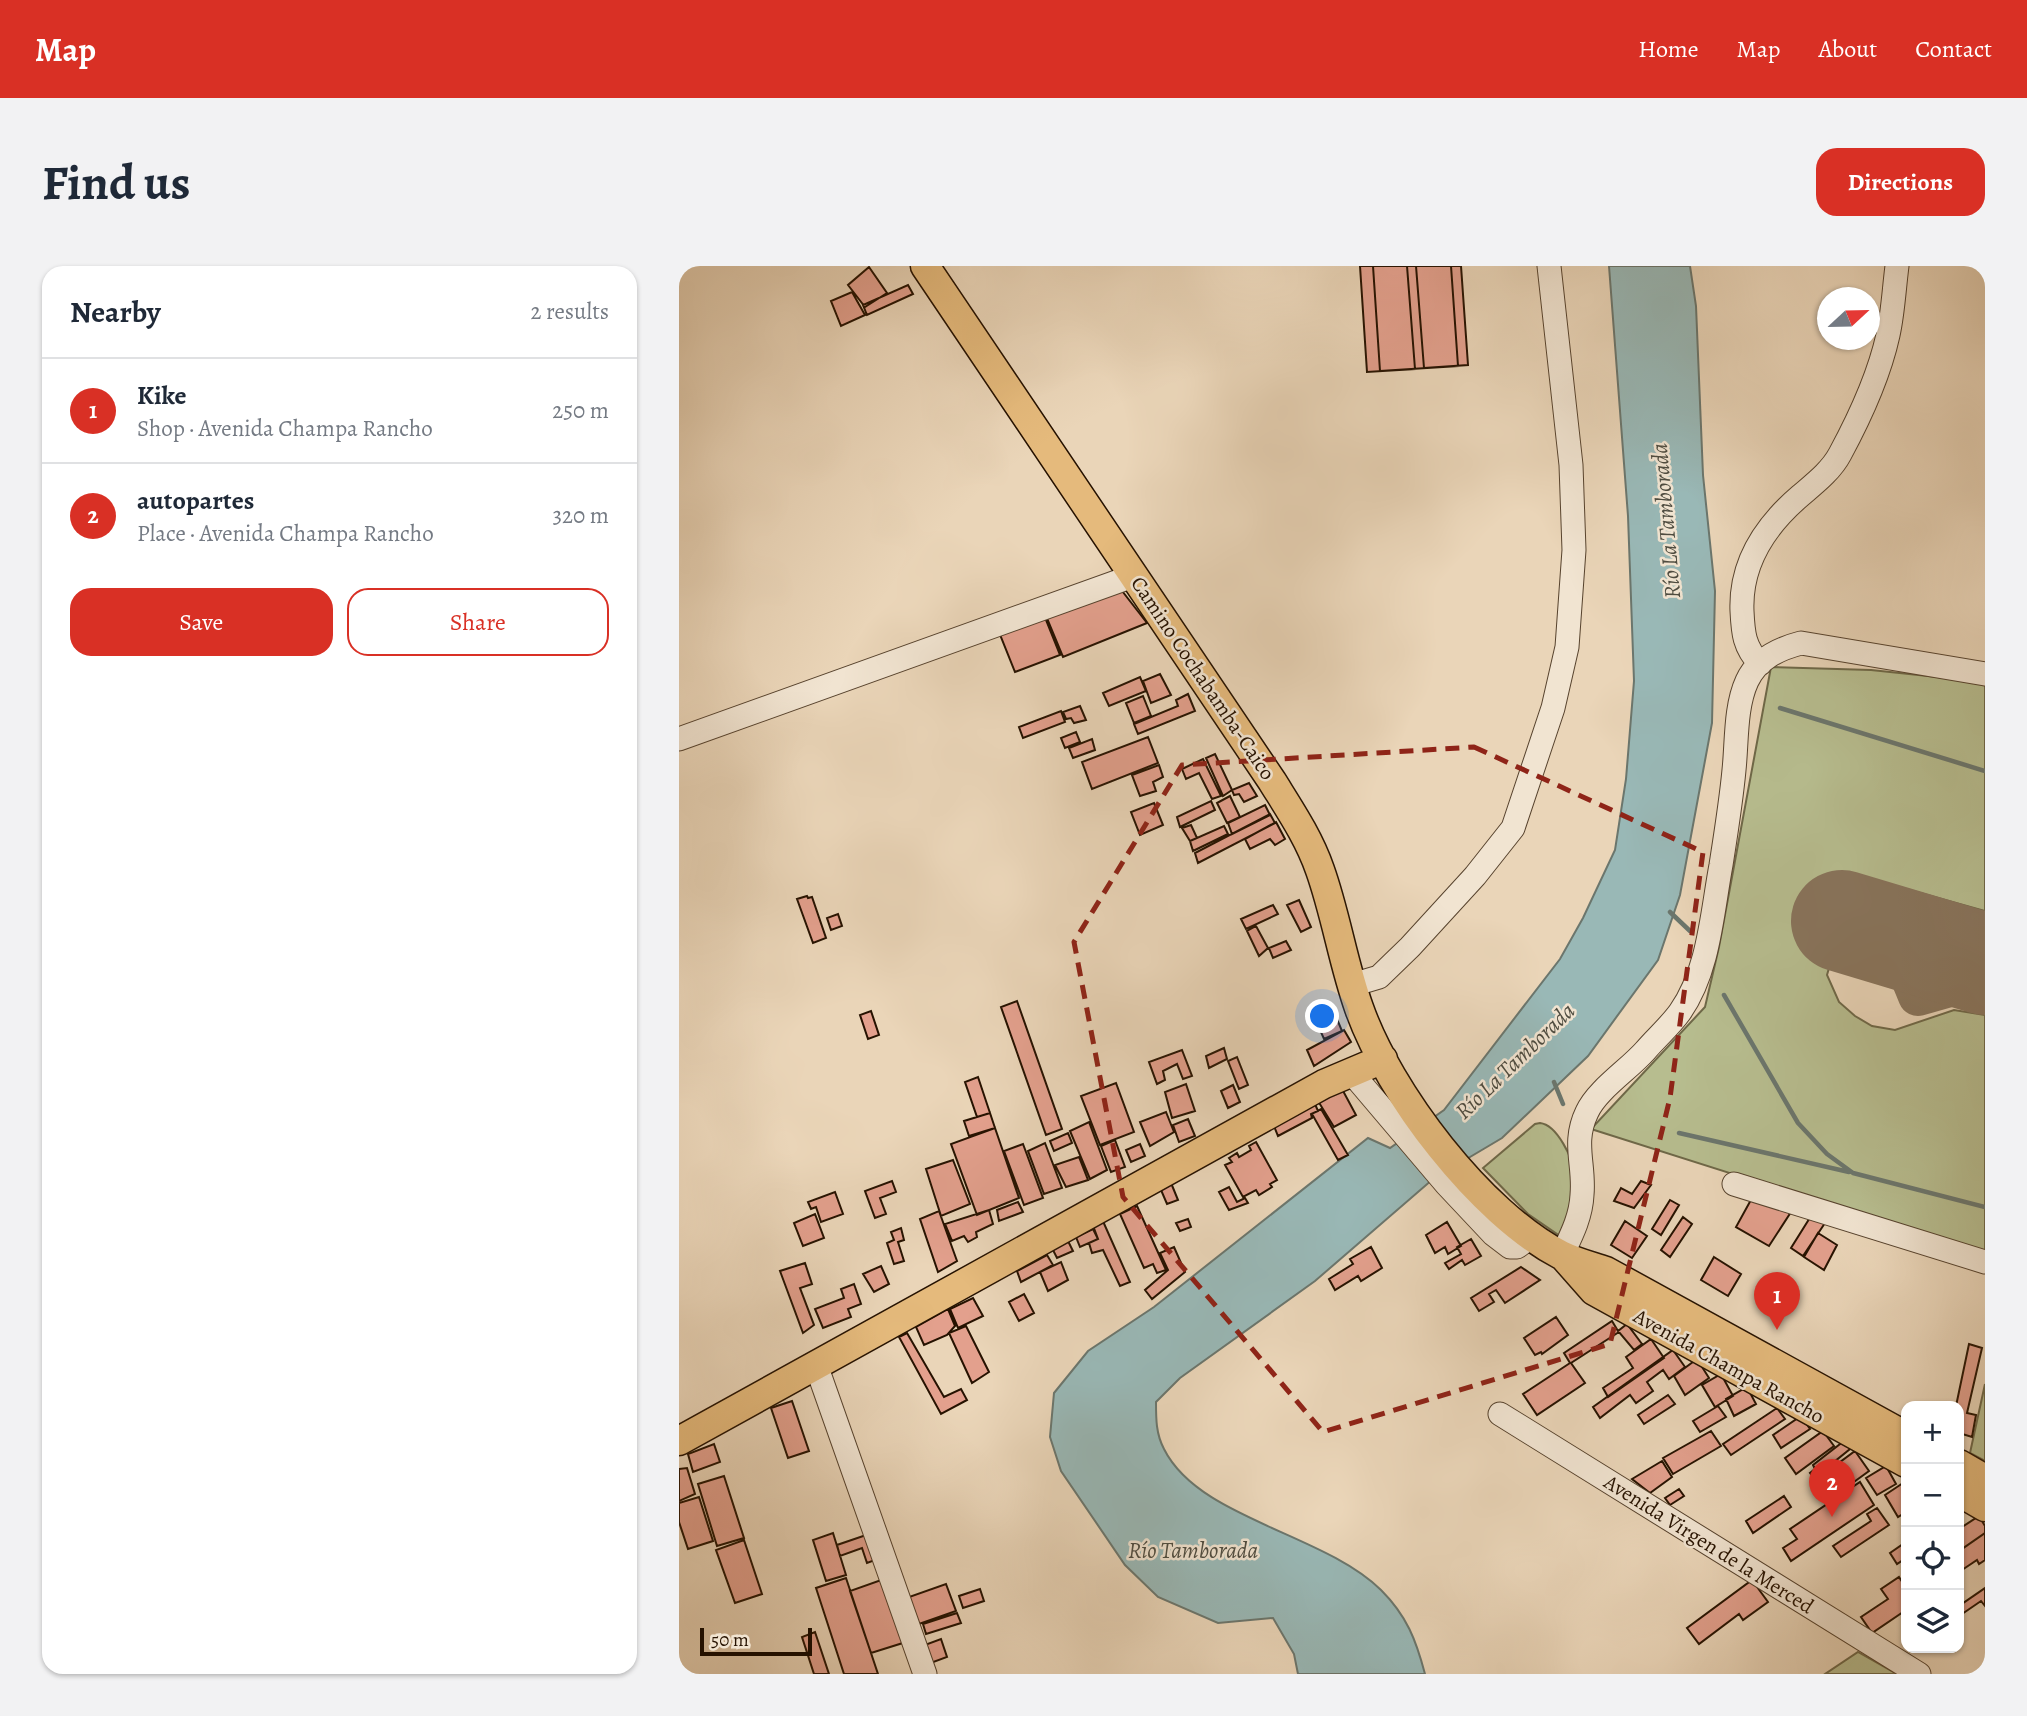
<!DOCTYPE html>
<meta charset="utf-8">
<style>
body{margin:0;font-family:Alegreya,serif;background:#f2f2f3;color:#1f2937}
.controls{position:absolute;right:21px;bottom:21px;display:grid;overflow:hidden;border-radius:14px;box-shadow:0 2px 5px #0004}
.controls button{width:63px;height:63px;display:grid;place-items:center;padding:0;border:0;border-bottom:2px solid #e0e1e3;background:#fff;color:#1f2937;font:35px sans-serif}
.compass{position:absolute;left:1138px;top:21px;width:63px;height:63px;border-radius:50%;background:#fff;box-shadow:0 2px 5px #0004;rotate:68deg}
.scale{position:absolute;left:21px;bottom:18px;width:112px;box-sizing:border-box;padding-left:7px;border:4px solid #261200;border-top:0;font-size:19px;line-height:24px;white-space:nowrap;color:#261200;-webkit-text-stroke:5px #f1e4d1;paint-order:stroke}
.you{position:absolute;left:644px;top:751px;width:24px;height:24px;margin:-18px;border:5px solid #fff;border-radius:50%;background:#1a73e8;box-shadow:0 0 0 10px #1a73e833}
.badge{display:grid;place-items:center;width:46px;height:46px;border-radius:50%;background:#d93025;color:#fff;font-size:23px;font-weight:700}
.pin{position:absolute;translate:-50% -58px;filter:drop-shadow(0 2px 4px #0008)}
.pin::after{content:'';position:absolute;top:37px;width:24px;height:21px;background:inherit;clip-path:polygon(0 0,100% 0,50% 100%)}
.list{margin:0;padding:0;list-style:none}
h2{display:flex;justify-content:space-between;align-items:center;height:91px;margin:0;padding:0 28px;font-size:30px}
h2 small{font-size:23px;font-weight:400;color:#747a83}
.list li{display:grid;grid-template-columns:46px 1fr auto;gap:21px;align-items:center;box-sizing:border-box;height:105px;padding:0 28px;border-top:2px solid #e0e1e3}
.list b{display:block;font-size:26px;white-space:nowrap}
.list p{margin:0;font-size:23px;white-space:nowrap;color:#747a83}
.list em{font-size:23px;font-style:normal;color:#747a83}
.actions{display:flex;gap:14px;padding:21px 28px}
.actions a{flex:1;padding:16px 0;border:2px solid #d93025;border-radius:21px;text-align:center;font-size:24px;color:#d93025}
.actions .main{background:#d93025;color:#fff}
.icon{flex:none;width:38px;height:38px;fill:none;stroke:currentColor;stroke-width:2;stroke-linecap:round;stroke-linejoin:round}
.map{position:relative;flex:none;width:1306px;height:1408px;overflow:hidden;border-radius:21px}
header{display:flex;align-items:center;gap:42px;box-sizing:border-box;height:98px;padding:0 35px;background:#d93025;color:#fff}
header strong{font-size:33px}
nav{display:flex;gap:38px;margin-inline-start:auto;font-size:24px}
.intro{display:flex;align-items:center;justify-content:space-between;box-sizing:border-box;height:168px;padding:0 42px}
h1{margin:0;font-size:49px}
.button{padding:18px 32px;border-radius:21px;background:#d93025;color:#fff;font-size:24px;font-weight:700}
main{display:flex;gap:42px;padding:0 42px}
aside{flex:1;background:#fff;border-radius:21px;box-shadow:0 2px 5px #0004}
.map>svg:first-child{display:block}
</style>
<header>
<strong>Map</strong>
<nav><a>Home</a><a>Map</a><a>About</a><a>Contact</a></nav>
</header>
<div class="intro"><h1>Find us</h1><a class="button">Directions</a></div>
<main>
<aside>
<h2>Nearby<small>2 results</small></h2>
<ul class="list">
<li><span class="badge">1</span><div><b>Kike</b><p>Shop · Avenida Champa Rancho</p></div><em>250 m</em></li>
<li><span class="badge">2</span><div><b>autopartes</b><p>Place · Avenida Champa Rancho</p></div><em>320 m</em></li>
</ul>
<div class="actions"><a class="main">Save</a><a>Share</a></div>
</aside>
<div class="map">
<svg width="1306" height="1408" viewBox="0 0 1306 1408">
<rect width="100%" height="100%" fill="#ead5b8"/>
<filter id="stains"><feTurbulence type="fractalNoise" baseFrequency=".00286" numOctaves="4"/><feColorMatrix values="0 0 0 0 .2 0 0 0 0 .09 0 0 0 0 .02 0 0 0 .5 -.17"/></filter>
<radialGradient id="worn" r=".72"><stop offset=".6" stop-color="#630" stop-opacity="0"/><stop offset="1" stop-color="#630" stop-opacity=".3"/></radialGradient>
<path fill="#b7bd8f" stroke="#6e6848" stroke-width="2" d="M1092,401l100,3 114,12v229l-129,-36 -29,100 12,27 16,14 17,10 23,4 59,-20 31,5v239l-394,-125 114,-122 14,-60z
M861,857c18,2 32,36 36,51 2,11 -1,33 -4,44 -2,6 -8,12 -12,18l-32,-22 -45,-46 52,-44z
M1306,1118v77l-15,-8z
M1179,1386l39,22h-72z"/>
<path fill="#99b8b6" stroke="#6b766d" stroke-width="2" d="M930,0h81l6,40 7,169 12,116 -3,132 -32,172 -22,65 -70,96 -86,82 -69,41 -118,102 -135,97 -24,24c0,17 0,32 8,47 35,70 159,84 217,141 26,26 35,50 44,84h-127l-4,-20 -21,-36 -55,5 -60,-26 -33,-32 -64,-94 -11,-34 4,-44 34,-42 66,-44 214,-169 22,10 54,-38 116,-151 23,-41 32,-68 11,-71 8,-98 -6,-165z"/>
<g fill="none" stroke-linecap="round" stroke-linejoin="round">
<path stroke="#6b766d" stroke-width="4.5" d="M1101,442l205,63
M991,646l20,19
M1045,729l74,128 29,31 26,19 132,34
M875,816l9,22
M1000,867l170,39"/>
<path stroke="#88745c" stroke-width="40" d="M1230,708l9,22 67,-19"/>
<path stroke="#88745c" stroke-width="102" d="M1163,655l143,43"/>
</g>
<path fill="#e3a08d" stroke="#261200" stroke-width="2" d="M681,0h47l8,103 -48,3z
M694,0h78l7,100 -78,5z
M737,0h45l7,99 -44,3z
M190,1l18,26 -22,14 -17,-22z
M229,19l5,9 -46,21 -4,-10z
M173,26l13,23 -24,11 -10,-25z
M440,321l28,36 -84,34 -17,-41z
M365,349l16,40 -45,17 -16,-40z
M481,408l11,21 -20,8 -8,-22z
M461,411l6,14 -37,15 -6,-13z
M509,428l7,17 -57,23 -4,-10 44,-18 -2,-6z
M464,430l8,20 -17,7 -8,-20z
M401,440l6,14 -12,3 -3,-5 -5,1 -3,-7z
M382,445l4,11 -42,16 -4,-11z
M397,466l4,10 -15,6 -4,-10z
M469,471l10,26 -66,26 -10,-27z
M413,473l3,11 -22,8 -4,-10z
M536,488l17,36 -9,6 -17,-38z
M524,493l18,37 -9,3 -13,-26 -13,6 -4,-10z
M480,499l4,12 -10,5 3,9 -16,5 -8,-21z
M570,517l8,13 -13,6 -5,-8 -5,1 -2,-5z
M551,530l10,21 -13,6 -10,-20z
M532,535l4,9 -35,17 -3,-10z
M475,537l9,22 -23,10 -9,-23z
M586,539l5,10 -38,19 -4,-11z
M591,548l5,9 -77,40 -3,-10z
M597,556l9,17 -10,6 -5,-6 -20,10 -5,-10z
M512,559l6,13 -7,3 -8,-13z
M545,560l4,8 -35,17 -3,-10z
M128,630l1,2 4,-1 14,41 -13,5 -16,-44z
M620,634l12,27 -10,5 -14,-27z
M594,639l5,9 -32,15 -5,-10z
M159,648l4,12 -11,4 -4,-12z
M577,660l12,22 -9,8 -12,-25z
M607,675l5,9 -18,8 -4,-10z
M338,735l45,128 -16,6 -45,-128z
M653,741l10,24 -18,8 -11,-25z
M192,745l8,24 -11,4 -8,-24z
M665,764l7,12 -37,24 -7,-16z
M545,782l3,11 -18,9 -3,-12z
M503,784l10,26 -9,3 -6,-15 -14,7 2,9 -8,4 -8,-22z
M558,791l11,28 -9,4 -11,-28z
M299,811l12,36 -13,4 -12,-35z
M437,817l18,49 -34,13 -19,-49z
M507,818l9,27 -23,7 -7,-26z
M554,819l7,17 -12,6 -7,-17z
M663,823l14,26 -22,12 -16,-26z
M636,838l3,7 -7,3 1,4 -34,18 -4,-10z
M642,843l27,46 -10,5 -26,-46z
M487,846l8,20 -24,14 -10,-24z
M311,847l5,15 -26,8 -5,-15z
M509,853l7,17 -16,6 -6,-17z
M410,856l18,48 -17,9 -20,-48z
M316,862l24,70 -42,17 -26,-71z
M389,867l4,10 -18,8 -4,-10z
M436,874l10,27 -14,5 -10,-26z
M577,876l21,38 -7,4 2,3 -13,8 -3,-5 -13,7 -18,-32 7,-3 -3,-4 8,-5 2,4 12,-7 -2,-4z
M366,877l17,45 -18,6 -16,-43z
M344,878l20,54 -19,7 -20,-54z
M461,878l5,12 -14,6 -5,-12z
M400,891l9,23 -22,7 -11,-22z
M274,894l17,44 -29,12 -15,-47z
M490,912l9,22 -11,4 -9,-21z
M213,915l4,11 -16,6 6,16 -11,4 -10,-27z
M962,915l10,4 -17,23 -20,-7 7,-13 11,6z
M550,921l8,15 8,-4 3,5 -19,7 -10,-18z
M156,926l8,22 -22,8 -5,-15 -5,2 -3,-7z
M1073,932l39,14 -22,34 -33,-19z
M991,934l9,5 -18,30 -9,-6z
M339,936l5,10 -24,9 -2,-11z
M458,940l29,64 -9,3 -4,-9 -9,4 -24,-54z
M310,944l4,14 -17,8 1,5 -9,5 -4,-6 -12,5 -7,-17z
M260,945l18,50 -19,11 -18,-53z
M136,948l9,24 -21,8 -9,-23z
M1132,950l14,7 -22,33 -12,-8z
M1004,951l9,7 -22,33 -9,-7z
M423,953l28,63 -10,4 -17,-36 -11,3 -3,-10 9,-4 -6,-16z
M509,953l3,8 -11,4 -4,-8z
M946,955l22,15 -15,22 -21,-13z
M768,956l14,24 -13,8 -3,-7 -10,6 -9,-18z
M222,962l3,12 -6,2 6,19 -10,3 -7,-21 7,-3 -3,-8z
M414,963l5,10 -18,8 -4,-10z
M1139,967l19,12 -13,25 -20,-13z
M792,973l10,17 -16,9 -3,-5 -13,9 -4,-6 16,-9 -4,-7z
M389,975l5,10 -16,7 -5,-10z
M495,981l11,25 -33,27 -7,-9 23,-20 -8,-17z
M692,981l11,21 -21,13 -3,-5 -23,14 -6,-11 24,-15 -3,-5z
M368,989l6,10 -32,17 -4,-11z
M1035,991l27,17 -13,22 -27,-16z
M382,996l7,18 -20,11 -8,-19z
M126,997l7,21 -12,4 14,37 -11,8 -23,-62z
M202,1000l8,18 -15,8 -11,-18z
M842,1001l19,13 -35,23 -9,-13 -7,4 5,8 -15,9 -8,-13z
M175,1018l7,20 -13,5 3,8 -28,11 -8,-19 29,-11 -3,-9z
M345,1028l10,19 -15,8 -10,-19z
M294,1032l10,18 -25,12 -8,-19z
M269,1043l7,17 -8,9 -23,10 -8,-18z
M877,1051l12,18 -26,19 -1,-2 -6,3 -11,-17z
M933,1055l6,10 9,-7 15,20 -8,6 -15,-18 -48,31 14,20 -48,32 -14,-21 47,-31 -6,-10z
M287,1060l23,46 -17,11 -23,-50z
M228,1067l37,64 17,-8 6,11 -26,14 -42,-77z
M972,1073l13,19 -56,39 -5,-9 30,-20 -7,-11z
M1290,1078l13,4 -15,65 9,2 -4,22 -13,-4v-27h-3z
M994,1084l12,17 -16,12 -6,-9 -16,12 6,9 -17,12 -6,-8 -30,23 -7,-11z
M1018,1093l12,19 -24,17 -11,-19z
M1042,1108l12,22 -18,11 -13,-22z
M1068,1121l9,17 -22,12 -8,-17z
M989,1129l7,9 -31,20 -6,-9z
M113,1135l17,50 -21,7 -17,-50z
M1039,1140l8,11 -26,15 -7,-11z
M1098,1142l8,11 -54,36 -8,-11z
M1122,1150l9,13 -29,19 -8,-13z
M1032,1165l10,15 -48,28 -10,-16z
M1144,1165l11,15 -38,28 -11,-16z
M1165,1175l6,8 -36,29 -4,-5 5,-4 -2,-4z
M35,1178l6,18 -27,10 -5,-18z
M1176,1185l14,20 -22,16 -15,-19z
M983,1195l10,16 -22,16 -18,-14z
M1207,1200l10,18 -19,11 -11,-17z
M8,1202l8,26 -16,7v-32z
M45,1210l20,62 -27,8 -19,-62z
M1227,1215v31l-8,5 -13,-22z
M1181,1216l14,23 -83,56 -8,-13 14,-9 -7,-10z
M1000,1223l5,7 -14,9 -5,-7z
M1105,1230l7,11 -38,26 -7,-12z
M20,1231l14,44 -25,8 -9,-27v-19z
M1198,1242l12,17 -48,32 -8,-11 38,-25 -4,-7z
M1300,1250l6,10v7l-26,18v-22z
M154,1267l13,42 -20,6 -13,-41z
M1306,1267v27l-6,4 -2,-4 -18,12v-21z
M190,1268l9,25 -11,4 -5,-15 -22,8 -3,-11z
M65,1274l18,54 -27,9 -19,-53z
M1227,1276v16l-9,6 -7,-11z
M1220,1311l7,11v22l-34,23 -11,-16 27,-18 -7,-10z
M167,1312l32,96h-34l-28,-86z
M205,1313l22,63 -35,11 -21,-62z
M1073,1314l16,22 -25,18 -4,-6 -40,30 -12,-16z
M267,1318l10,27 -37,13 -10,-27z
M1306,1322v18l-4,-5 -19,13 -3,-8z
M301,1323l4,12 -21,7 -4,-12z
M278,1347l4,10 -35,11 -3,-10z
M136,1366l14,42h-15l-12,-37z
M262,1373l6,18 -19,7 -6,-18z"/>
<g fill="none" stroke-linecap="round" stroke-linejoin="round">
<g stroke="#57432e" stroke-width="25">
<path id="minor" d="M1081,398c-16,-17 -17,-31 -18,-53 -2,-48 23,-85 58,-115 14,-12 31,-25 40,-42 20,-37 39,-78 48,-119 5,-22 6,-46 9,-69
M0,473l454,-163
M673,719l27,-8 31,-30 65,-71 38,-48 40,-120 14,-61 7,-97 -3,-85 -22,-199
M672,806l95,112 47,50 17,13h7l15,-11
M1055,918l251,78
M883,989c9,-19 19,-38 20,-60 3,-31 -10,-52 5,-83 10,-22 41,-42 58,-61 11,-13 25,-25 35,-39 29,-41 32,-99 41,-147 5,-32 10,-63 13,-95 3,-28 1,-63 13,-89 10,-22 31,-32 54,-38l184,31
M137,1099l109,309
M821,1148l419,260"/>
</g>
<g stroke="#261200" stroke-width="31">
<path id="major" d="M246,0l347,515c18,29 37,57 48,89 16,45 23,93 39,138 30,85 121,205 202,247 14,7 30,11 45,16l300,165
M885,991l30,34 312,172
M0,1175l645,-357 59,-25
M1280,1198l26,15
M1280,1226l26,15"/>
</g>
<use href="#minor" stroke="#f1e4d1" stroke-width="23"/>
<use href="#major" stroke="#e5ba7c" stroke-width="28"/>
</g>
<path fill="none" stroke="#8f2418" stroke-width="5" stroke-dasharray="14 9" stroke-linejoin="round" d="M795,481l229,105 -33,246 -60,246 -287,88 -200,-235 -49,-255 108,-177z"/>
<g text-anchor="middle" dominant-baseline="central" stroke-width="5" stroke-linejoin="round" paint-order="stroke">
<g font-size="21" fill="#261200" stroke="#f1e4d1">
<text transform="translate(524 412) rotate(56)">Camino Cochabamba-Caico</text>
<text transform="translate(1050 1100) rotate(29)">Avenida Champa Rancho</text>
<text transform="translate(1030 1278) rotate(32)">Avenida Virgen de la Merced</text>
</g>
<g font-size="23" font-style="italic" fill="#4e4c40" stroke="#f1e4d1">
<text transform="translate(987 255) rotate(-95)">Río La Tamborada</text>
<text transform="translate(836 795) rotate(-44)">Río La Tamborada</text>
<text x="514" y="1284">Río Tamborada</text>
</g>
</g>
<rect width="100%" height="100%" filter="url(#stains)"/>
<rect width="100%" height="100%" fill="url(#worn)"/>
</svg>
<div class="controls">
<button>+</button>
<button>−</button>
<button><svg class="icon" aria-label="locate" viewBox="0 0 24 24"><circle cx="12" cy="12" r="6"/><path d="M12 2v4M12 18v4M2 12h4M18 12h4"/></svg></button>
<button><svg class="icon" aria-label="layers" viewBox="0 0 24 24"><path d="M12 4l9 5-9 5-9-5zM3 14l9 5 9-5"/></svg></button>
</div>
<svg class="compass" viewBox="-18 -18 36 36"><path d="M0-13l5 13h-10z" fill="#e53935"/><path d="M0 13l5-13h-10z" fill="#747a83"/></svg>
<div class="scale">50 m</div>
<div class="you"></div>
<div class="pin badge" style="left:1098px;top:1064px">1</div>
<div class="pin badge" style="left:1153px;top:1251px">2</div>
</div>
</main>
